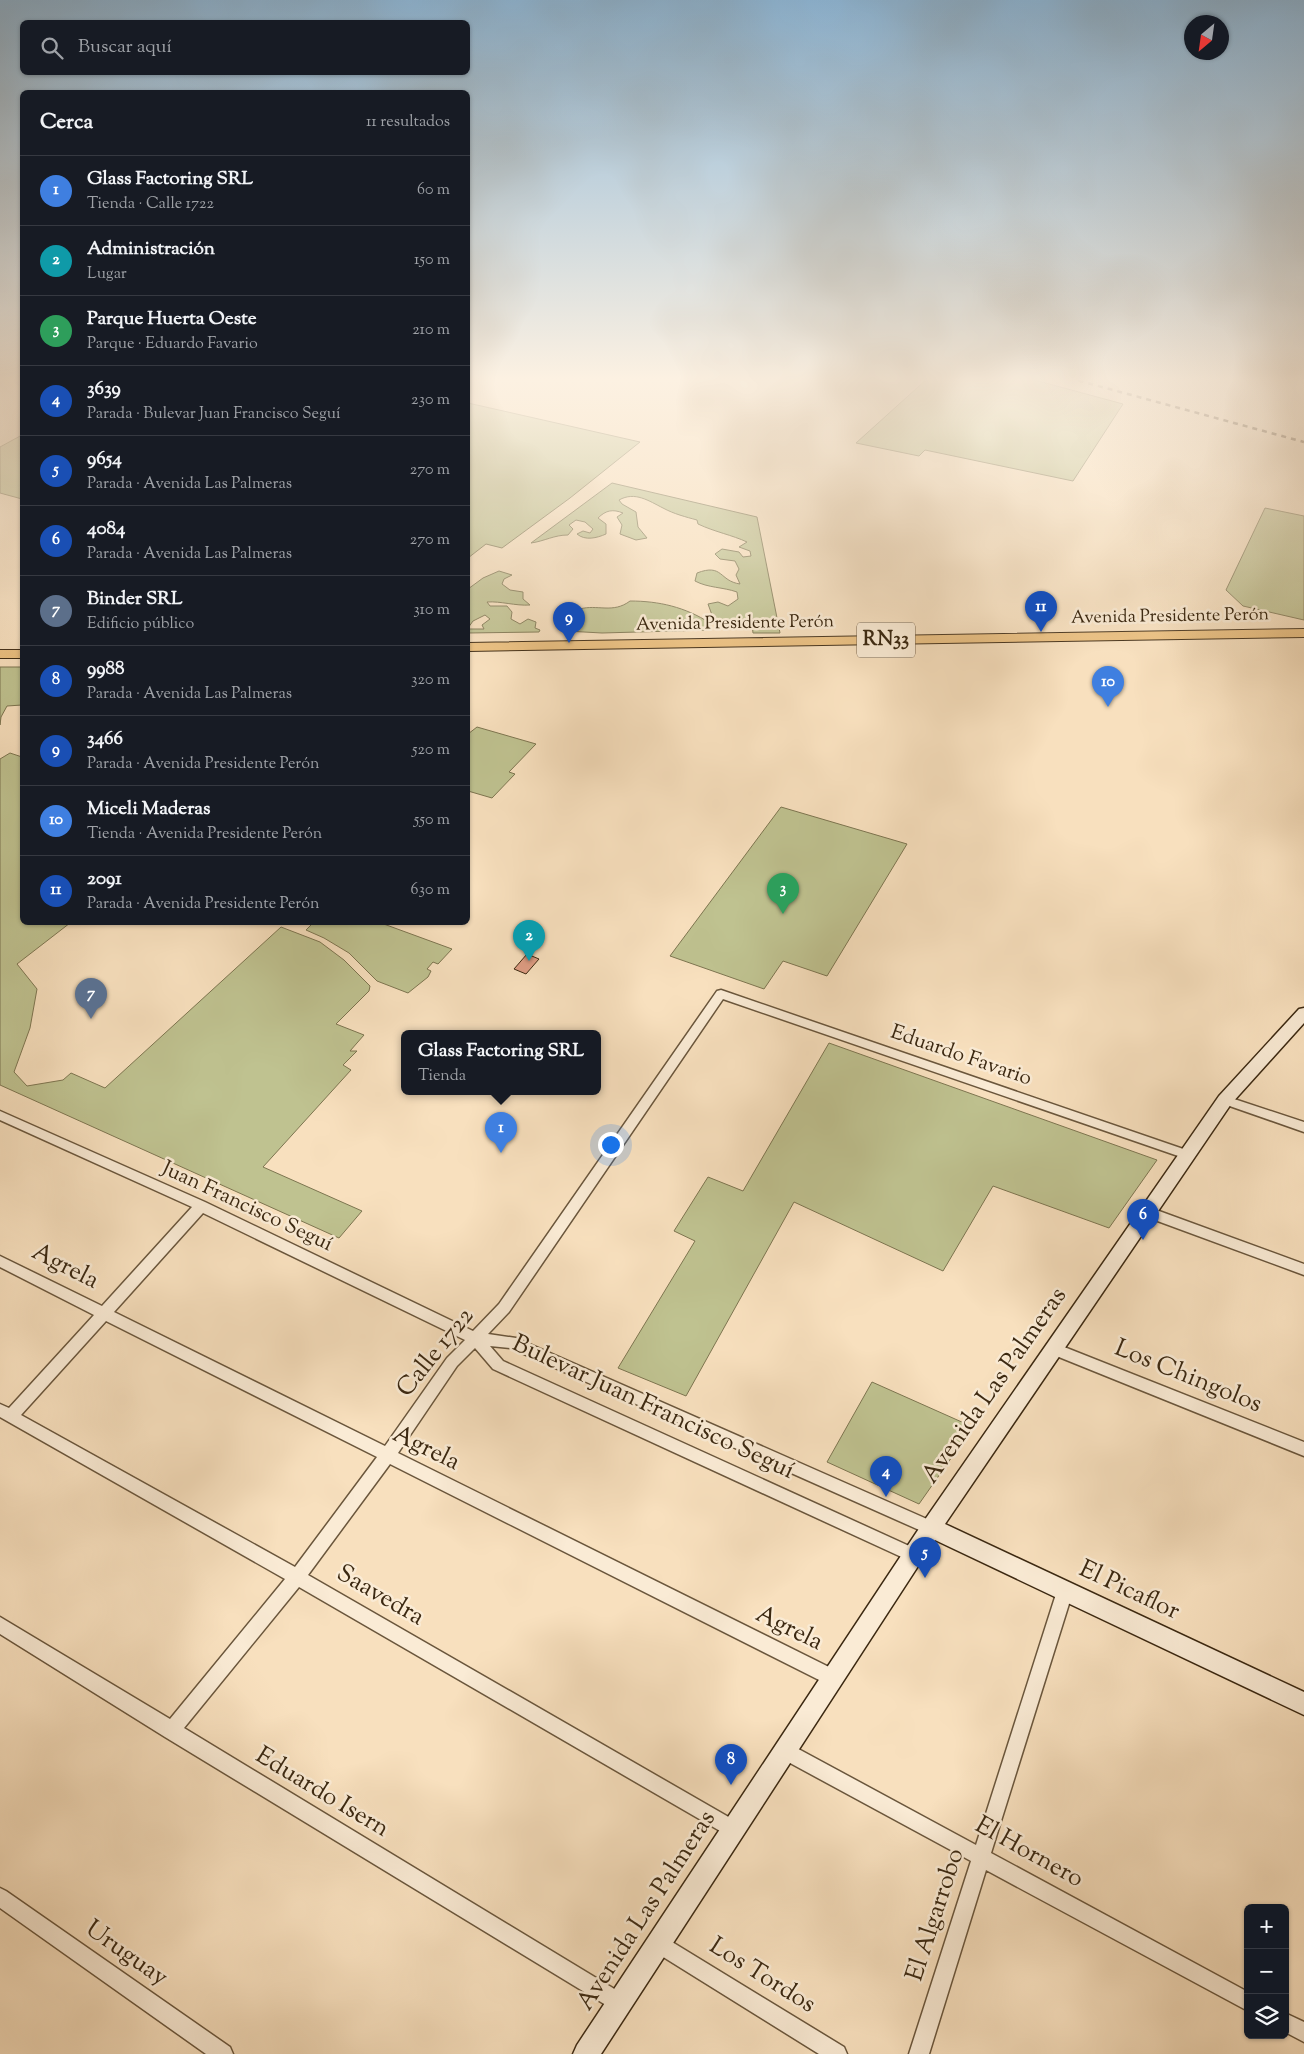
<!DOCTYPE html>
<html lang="es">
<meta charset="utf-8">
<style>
body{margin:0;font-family:"Sorts Mill Goudy",serif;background:#20242c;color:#f1f3f6}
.controls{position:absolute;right:15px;bottom:15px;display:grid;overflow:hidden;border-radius:8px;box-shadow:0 1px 4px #0004}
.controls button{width:45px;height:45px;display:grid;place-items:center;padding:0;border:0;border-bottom:1px solid #363941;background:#171b24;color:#f1f3f6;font:25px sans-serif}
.compass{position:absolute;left:1184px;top:15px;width:45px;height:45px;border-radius:50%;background:#171b24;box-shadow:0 1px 4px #0004;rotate:209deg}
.you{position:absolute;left:610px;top:1144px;width:18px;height:18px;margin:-12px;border:4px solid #fff;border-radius:50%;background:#1a73e8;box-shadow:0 0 0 8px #1a73e833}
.badge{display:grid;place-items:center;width:32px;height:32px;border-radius:50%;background:#d93025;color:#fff;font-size:16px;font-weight:700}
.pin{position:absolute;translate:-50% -41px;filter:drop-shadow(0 1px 2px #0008)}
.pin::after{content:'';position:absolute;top:26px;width:18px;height:15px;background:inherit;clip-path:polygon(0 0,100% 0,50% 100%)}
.popup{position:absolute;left:401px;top:1030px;width:200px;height:65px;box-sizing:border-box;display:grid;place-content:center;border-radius:8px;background:#171b24;filter:drop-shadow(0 1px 4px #0005);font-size:16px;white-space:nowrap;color:#9ea1a6}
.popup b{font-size:19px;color:#f1f3f6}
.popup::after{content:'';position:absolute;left:50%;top:100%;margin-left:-10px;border:10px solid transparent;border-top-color:#171b24}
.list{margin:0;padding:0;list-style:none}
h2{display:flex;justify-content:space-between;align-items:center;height:65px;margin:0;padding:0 20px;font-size:21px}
h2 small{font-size:16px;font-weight:400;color:#9ea1a6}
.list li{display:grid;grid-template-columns:32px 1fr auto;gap:15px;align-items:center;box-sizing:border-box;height:70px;padding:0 20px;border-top:1px solid #363941}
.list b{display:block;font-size:19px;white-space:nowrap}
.list p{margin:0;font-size:16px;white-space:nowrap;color:#9ea1a6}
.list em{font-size:16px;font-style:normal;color:#9ea1a6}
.icon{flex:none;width:28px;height:28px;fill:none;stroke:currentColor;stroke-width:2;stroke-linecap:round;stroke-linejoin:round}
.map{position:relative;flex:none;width:1304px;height:2054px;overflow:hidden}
.search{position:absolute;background:#171b24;box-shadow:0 1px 4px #0004;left:20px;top:20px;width:450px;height:55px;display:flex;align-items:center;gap:12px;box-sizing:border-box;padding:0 18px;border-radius:8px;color:#9ea1a6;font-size:19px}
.panel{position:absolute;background:#171b24;box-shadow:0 1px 4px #0004;left:20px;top:90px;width:450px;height:835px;border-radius:8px}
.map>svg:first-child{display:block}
</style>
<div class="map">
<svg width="1304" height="2054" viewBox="0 0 1304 2054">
<rect width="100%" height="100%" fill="#f8e0be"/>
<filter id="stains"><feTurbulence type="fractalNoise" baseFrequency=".004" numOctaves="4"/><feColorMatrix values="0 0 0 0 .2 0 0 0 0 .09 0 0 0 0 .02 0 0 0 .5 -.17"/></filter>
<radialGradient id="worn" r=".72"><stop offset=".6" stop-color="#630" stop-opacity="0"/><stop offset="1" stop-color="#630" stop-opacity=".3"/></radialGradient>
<path fill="#bfc290" stroke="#7d7550" d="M928,378h99l96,26 -50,77 -148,-31 -6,6 -63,-13z
M468,403l172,39 -70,56 -68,50 -16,-4 -18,14z
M22,435v64l-22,-6v-46z
M612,483l145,34 23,116h-27l-1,-8 10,-1 -3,-5c-13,-2 -25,4 -39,4l-8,-8 -4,-11 10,-2 10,4 10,-7 -1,-7c-14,-5 -29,-4 -42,-11l2,-8c26,-10 22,8 43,11l-4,-9 3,-6 -4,-8 -15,-2 -5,-5 7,-5 17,3 4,5 8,-1 -1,-5 -11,-4 8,-5c-15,-7 -32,-10 -49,-18l-1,-4c-11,-3 -23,-6 -34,-12 -14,-7 -28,-17 -44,-8l3,4 14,8 2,15 9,11 -11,2 -16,-6 2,-9 -5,-8 6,-4c-10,-4 -17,-3 -25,5l8,6v10c-9,4 -21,7 -29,0l6,-3 7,2 3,-4 -8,-7 -9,-2 -7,5 4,4 -5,6c-14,0 -23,6 -37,8z
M1265,508l39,8v104l-61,-14 -17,-16z
M499,571l13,4 -8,4 -2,5 8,6 13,2v7l7,6c-15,1 -29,-4 -43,-3l3,4h17l5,6 -1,7 9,5 8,-5 8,3 -1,6 5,2 -1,2 -71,1v-4h16l-2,-4 8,-6 -5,-4 -12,6 -5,7v-39l15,-11z
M630,601c29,0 55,6 80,22v7l-108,3 -36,-2 -10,-6c8,-6 14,-13 24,-16 17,-5 33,5 50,-8z
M0,667h22v38l-15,1 -6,11 -1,8z
M477,727l59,17 -27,28 6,2 -23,24 -24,-7v-57z
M10,753l12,4v165l48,1 -53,41 20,25 -7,39 -16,44 13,14 36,-6 8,-7 34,15 176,-161 39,15 24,18 26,26 -1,5 -33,33 28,11 -14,16h7l-14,14 8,5 -88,97 99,44 -23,27 -339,-153v-326z
M781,807l126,37 -80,132 -44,-15 -19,28 -94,-33z
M308,923h73l71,26 -14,15 -5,-2 -6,7 4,2 -3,6 -20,16 -31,-12 -28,-28 -25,-15 -18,-8 6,-6z
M829,1043l328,117 -48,68 -116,-42 -50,85 -149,-69 -108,194 -68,-28 77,-127 -21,-10 34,-54 35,14z
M872,1382l101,45 -54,77 -92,-42z"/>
<path fill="#e09e85" stroke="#3b2811" d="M527,954l12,5 -13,15 -12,-5z"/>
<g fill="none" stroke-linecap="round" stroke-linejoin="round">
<g stroke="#6a563c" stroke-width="3">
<path id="street" d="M721,990l471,162 2,3 -2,3h-8l-461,-159 -214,313 -21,22 28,4 420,185 3,5 -3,5 -5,2 -5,-2 -416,-185 -20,-2 13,15 415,189 3,5 -3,5 -5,3 -5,-3 -415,-191 -18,-21 -18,18 -59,87 441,219 2,6 -2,6 -6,2 -6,-2 -437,-220 -82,111 431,248 3,6 -3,6 -6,3 -6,-3 -428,-248 -115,141 442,268 3,7 -3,7 -7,3 -454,-276 -165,-103v-17l170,102 115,-140 -285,-162v-13l9,4 85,-93 -94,-48v-11l102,50 90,-99 -192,-87v-9l205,91 268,129 26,-27 218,-313zM203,1213l262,127 -18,18 -62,88 -271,-134zM106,1321l271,136 -82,110 -274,-152z
M1225,1096l79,26v10l-83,-29 -2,-3 2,-3z
M1148,1207l156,57v11l-160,-59 -2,-4 2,-4z
M1054,1343l250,99v14l-255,-103 -2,-4 2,-4z
M1065,1583l6,2 2,6 -82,262 257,139v19l-262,-141 -57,184h-20l62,-193 -192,-104 -3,-6 3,-6 6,-3 6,3 185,100 81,-254 2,-6z
M0,1888l6,3 224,156 3,7h-27l-206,-146z
M659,1934l185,113 3,7h-28l-167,-104 -2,-7 2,-7z
M1285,2013l19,9v20l-19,-10z"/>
</g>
<g stroke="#3b2811" stroke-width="3">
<path id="secondary" d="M1304,1008v15l-73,81 -286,420 359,168v23l-369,-175 -334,514h-28l4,-9 347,-524 295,-425 80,-87z"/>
</g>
<g stroke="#3b2811" stroke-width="2">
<path id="primary" d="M1304,629v8l-836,14v-8z
M0,650h22v8h-22z"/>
</g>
<use href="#street" fill="#faebd5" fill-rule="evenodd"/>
<use href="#secondary" fill="#faebd5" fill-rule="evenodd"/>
<use href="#primary" fill="#ecc07f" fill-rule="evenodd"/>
<path stroke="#3b2811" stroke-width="2.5" stroke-dasharray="5 5" stroke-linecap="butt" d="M1069,378l235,64"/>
</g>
<linearGradient id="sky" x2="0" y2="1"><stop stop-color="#8cb6d7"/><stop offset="0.57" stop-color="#fcf1e2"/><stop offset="1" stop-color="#fcf1e2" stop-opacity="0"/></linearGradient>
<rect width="1304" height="665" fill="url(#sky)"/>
<g text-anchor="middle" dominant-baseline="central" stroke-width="5" stroke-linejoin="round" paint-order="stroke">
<g font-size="18" fill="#3b2811" stroke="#faebd5">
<text transform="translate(1170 617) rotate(-1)">Avenida Presidente Perón</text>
<text transform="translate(735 624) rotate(-1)">Avenida Presidente Perón</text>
</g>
<rect fill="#faebd5" stroke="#74624c" stroke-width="1" x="857" y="622.5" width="58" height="35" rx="4"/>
<g font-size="20" font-weight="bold" fill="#3b2811">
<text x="886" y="640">RN33</text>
</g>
<g font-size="21" fill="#3b2811" stroke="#faebd5">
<text transform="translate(961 1056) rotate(19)">Eduardo Favario</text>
<text transform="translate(247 1207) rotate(25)">Juan Francisco Seguí</text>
</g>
<g font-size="25" fill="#3b2811" stroke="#faebd5">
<text transform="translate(65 1267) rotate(27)">Agrela</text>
<text transform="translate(436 1353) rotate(-51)">Calle 1722</text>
<text transform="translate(1188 1377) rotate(22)">Los Chingolos</text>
<text transform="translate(995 1386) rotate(-55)">Avenida Las Palmeras</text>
<text transform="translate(653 1408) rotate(25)">Bulevar Juan Francisco Seguí</text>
<text transform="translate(426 1449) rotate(26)">Agrela</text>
<text transform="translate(1129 1591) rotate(25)">El Picaflor</text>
<text transform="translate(380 1596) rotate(30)">Saavedra</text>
<text transform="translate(789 1629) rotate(26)">Agrela</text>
<text transform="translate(322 1793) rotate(31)">Eduardo Isern</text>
<text transform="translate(1029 1853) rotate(29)">El Hornero</text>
<text transform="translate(647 1911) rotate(-57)">Avenida Las Palmeras</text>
<text transform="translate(936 1915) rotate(-72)">El Algarrobo</text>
<text transform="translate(126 1954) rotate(35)">Uruguay</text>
<text transform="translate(762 1976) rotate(32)">Los Tordos</text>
</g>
</g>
<rect width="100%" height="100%" filter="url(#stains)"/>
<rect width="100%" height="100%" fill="url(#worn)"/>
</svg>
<div class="controls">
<button>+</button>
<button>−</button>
<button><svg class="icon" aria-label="layers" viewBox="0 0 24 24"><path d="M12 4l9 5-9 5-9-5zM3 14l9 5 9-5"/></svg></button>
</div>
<svg class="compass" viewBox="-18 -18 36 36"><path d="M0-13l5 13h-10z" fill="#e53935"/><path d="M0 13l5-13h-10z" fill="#9ea1a6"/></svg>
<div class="you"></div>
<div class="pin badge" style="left:501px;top:1153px;background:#3f7fe0">1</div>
<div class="popup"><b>Glass Factoring SRL</b>Tienda</div>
<div class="pin badge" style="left:529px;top:961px;background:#0f9aa8">2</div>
<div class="pin badge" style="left:783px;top:914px;background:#2e9e5b">3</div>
<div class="pin badge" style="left:886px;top:1497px;background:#1a4fb4">4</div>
<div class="pin badge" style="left:925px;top:1578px;background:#1a4fb4">5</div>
<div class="pin badge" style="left:1143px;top:1240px;background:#1a4fb4">6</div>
<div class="pin badge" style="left:91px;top:1019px;background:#5c6f8a">7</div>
<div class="pin badge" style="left:731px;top:1785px;background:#1a4fb4">8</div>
<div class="pin badge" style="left:569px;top:643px;background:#1a4fb4">9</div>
<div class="pin badge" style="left:1108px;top:707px;background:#3f7fe0">10</div>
<div class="pin badge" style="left:1041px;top:632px;background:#1a4fb4">11</div>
<div class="search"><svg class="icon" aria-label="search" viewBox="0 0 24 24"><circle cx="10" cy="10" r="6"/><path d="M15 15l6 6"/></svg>Buscar aquí</div>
<section class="panel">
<h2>Cerca<small>11 resultados</small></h2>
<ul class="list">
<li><span class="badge" style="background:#3f7fe0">1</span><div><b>Glass Factoring SRL</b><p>Tienda · Calle 1722</p></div><em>60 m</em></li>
<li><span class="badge" style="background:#0f9aa8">2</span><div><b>Administración</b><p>Lugar</p></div><em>150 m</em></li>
<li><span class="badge" style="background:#2e9e5b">3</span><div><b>Parque Huerta Oeste</b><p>Parque · Eduardo Favario</p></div><em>210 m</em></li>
<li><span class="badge" style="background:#1a4fb4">4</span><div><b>3639</b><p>Parada · Bulevar Juan Francisco Seguí</p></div><em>230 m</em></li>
<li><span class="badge" style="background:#1a4fb4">5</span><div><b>9654</b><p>Parada · Avenida Las Palmeras</p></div><em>270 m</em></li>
<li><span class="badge" style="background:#1a4fb4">6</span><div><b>4084</b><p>Parada · Avenida Las Palmeras</p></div><em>270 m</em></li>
<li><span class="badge" style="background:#5c6f8a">7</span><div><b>Binder SRL</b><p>Edificio público</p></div><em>310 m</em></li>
<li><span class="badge" style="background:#1a4fb4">8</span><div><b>9988</b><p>Parada · Avenida Las Palmeras</p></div><em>320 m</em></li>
<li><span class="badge" style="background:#1a4fb4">9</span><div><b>3466</b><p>Parada · Avenida Presidente Perón</p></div><em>520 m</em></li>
<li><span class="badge" style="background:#3f7fe0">10</span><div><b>Miceli Maderas</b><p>Tienda · Avenida Presidente Perón</p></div><em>550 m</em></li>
<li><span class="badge" style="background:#1a4fb4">11</span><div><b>2091</b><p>Parada · Avenida Presidente Perón</p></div><em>630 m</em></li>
</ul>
</section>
</div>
